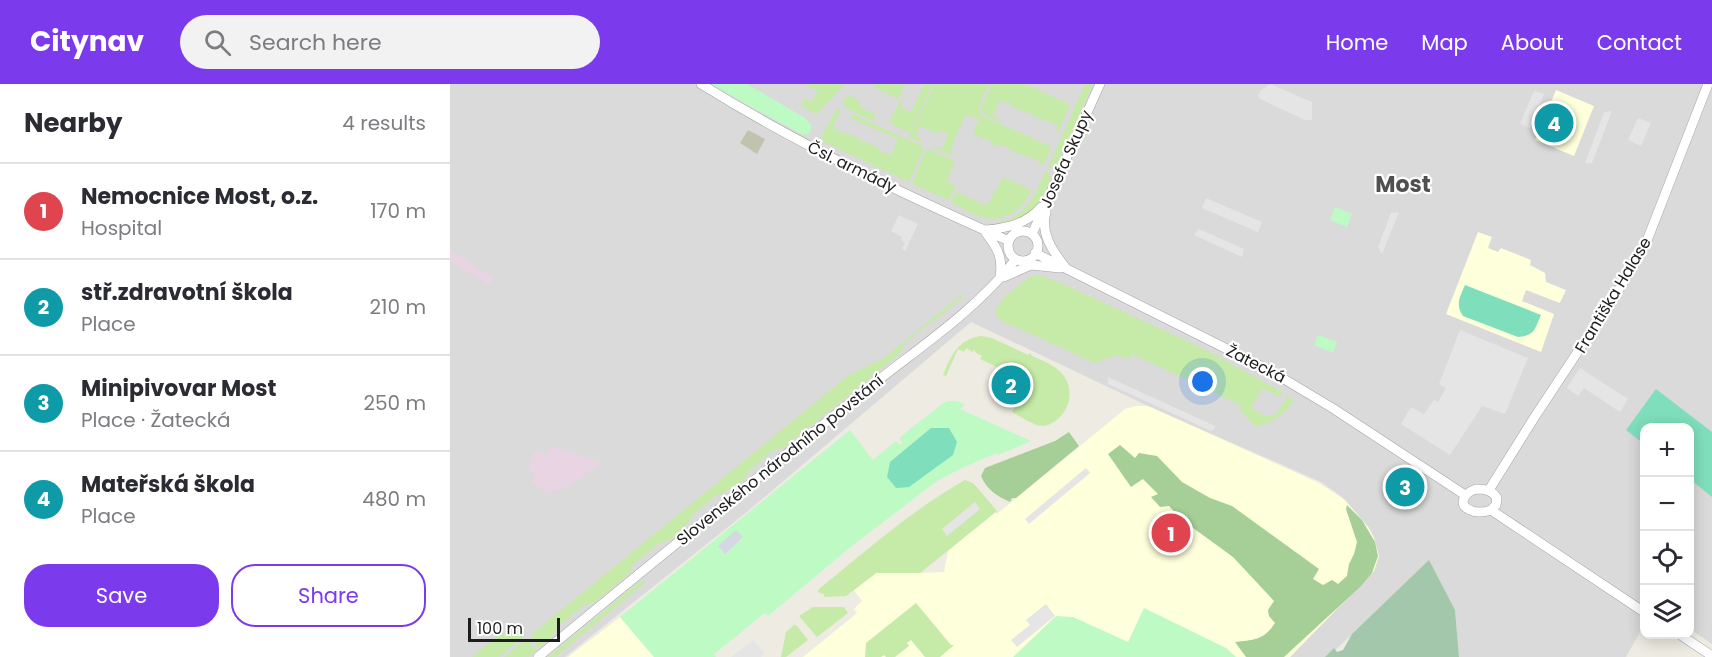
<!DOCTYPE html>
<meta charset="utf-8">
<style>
body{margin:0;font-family:Poppins,sans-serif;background:#f2f2f3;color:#2b2b33}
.controls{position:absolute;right:18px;bottom:18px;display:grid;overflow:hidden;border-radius:12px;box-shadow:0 3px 15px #0003}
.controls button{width:54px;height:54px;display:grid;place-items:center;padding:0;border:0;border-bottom:2px solid #e1e1e2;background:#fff;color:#2b2b33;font:30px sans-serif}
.scale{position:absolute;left:18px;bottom:15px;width:92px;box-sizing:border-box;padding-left:6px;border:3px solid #1d1d1d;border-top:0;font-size:16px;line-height:21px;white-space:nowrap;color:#1d1d1d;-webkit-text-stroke:4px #fff;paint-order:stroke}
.you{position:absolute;left:753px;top:298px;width:21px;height:21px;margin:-15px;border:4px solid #fff;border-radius:50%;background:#1a73e8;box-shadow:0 0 0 9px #1a73e833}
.badge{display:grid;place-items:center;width:39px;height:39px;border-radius:50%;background:#7c3aed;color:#fff;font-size:20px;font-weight:700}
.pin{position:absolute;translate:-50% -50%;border:3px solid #fff;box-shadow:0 2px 6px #0006}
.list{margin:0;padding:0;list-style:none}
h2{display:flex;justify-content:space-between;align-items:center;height:78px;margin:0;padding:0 24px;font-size:26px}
h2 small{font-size:20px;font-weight:400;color:#7c7c81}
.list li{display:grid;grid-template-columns:39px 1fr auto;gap:18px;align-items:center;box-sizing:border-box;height:96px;padding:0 24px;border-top:2px solid #e1e1e2}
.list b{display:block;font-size:22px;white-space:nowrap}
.list p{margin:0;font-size:20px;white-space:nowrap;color:#7c7c81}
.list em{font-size:20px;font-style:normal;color:#7c7c81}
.actions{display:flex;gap:12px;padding:18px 24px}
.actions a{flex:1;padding:14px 0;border:2px solid #7c3aed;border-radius:24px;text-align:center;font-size:21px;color:#7c3aed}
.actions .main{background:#7c3aed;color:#fff}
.icon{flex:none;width:33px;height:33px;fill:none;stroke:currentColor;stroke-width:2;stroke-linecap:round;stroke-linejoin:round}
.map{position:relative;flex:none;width:1262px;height:573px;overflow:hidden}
header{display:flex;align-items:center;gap:36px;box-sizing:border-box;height:84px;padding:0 30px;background:#7c3aed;color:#fff}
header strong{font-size:28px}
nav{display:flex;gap:33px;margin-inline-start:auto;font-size:21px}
.search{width:420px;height:54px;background:#f2f2f3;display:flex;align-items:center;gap:15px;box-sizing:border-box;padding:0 21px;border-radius:33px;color:#7c7c81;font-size:22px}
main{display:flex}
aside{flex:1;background:#fff}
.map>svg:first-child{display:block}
</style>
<header>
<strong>Citynav</strong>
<div class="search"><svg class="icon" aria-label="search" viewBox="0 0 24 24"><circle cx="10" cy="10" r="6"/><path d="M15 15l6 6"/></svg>Search here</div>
<nav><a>Home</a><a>Map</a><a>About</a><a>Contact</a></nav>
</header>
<main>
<aside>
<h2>Nearby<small>4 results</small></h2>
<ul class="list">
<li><span class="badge" style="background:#e0444e">1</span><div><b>Nemocnice Most, o.z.</b><p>Hospital</p></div><em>170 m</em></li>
<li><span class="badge" style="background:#0f9aa8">2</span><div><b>stř.zdravotní škola</b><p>Place</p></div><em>210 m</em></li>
<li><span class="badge" style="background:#0f9aa8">3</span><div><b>Minipivovar Most</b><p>Place · Žatecká</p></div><em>250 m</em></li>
<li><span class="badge" style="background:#0f9aa8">4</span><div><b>Mateřská škola</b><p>Place</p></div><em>480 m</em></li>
</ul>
<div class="actions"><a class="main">Save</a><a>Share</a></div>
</aside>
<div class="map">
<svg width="1262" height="573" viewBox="0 0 1262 573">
<rect width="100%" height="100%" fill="#eeebe2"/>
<path fill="#dbdada" d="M0,0h1262v560l-22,-15v-201h-46v197l-18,32h-167l-4,-47 -26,-49 -101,96h-38l81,-122 -29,-38 -21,-15 -173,-76 -177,-84 -223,189 -183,146h-115z"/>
<path fill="#e8d4e3" d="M0,166l44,28 -5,7 -39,-24z
M101,362l50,17 -35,25 -19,4 -15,-8 3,-11 -7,-4 7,-18 11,4z"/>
<path fill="#feffdb" d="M1106,6l38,16 -20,50 -39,-16z
M1028,148l14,5 -4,11 10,4 3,-4 30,12 -1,5 15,8 1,9 20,8 -6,13 -34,-13 -4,11 32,13 -13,38 -95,-38z
M686,322h12l171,77 26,17 24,28 5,10 5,18 -5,15 -84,86h-487l54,-44 -3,-4 8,-8 -8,-11 22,-17h44l24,-1 4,-21 47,-39 2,2 128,-105z
M170,533l34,40h-86z"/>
<path fill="#c2c3ae" d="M298,46l17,9 -8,15 -17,-11z"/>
<path fill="#c6eaa7" d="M356,0h39l-27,29h-4l-13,-7 4,-8 6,4 7,-10z
M423,0h32l-7,15 -23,-11z
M473,0h10l-23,49 -21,-10 11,-23 3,1 -2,7 10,4 13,-27z
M485,0h55c-5,10 -15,23 -8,32l68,30 1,2 -8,17 -4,-2 -2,-3 -28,-10v-2c-5,-3 -10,-4 -15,-1l-1,-4 -4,-2v-2l-4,-1 -1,1 -11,-5 5,-12 2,-1 -9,-6 -2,2 -4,-2 -15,35 3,2 -2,3 -17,-7 1,-2 7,3 6,-15 -8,-4 -2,4 -18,-8 -5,10 7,3 -2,3 -11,-5z
M542,0h33l44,20 1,1 -12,28h-2l2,-7 -9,-4 1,-2 -2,-1 -1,3 -16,-7 1,-3 -1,-1 -2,3 -19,-8 2,-3 -2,-1 -1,2 -9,-4 -7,16 9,4 -1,2 -16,-7 -4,-4v-2z
M635,0h8l-35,80 -4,4 -6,-1z
M400,11l11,8 -1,4 15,7v3l-2,4 -27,-13 -4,-7z
M387,24l4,1 -8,19 8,3 -1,2 2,1 2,-2 19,8 -2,3 2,1 1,-3 16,8 -1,3 1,1 2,-2 9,4 7,-16 -48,-21 2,-4 72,33v2l-15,33 -81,-38 -8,-5z
M478,65l27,12 -8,20 9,5 -8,14 -36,-16 14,-34z
M596,86l4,5 1,5 -15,28 -14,12 -26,5 -8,-1c36,-2 45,-25 58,-54z
M553,93l28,13c-6,18 -25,32 -45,28 -11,-2 -23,-10 -34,-15l-1,-3 6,-8 28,13 3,-1z
M582,192h9l22,8 139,64 82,45 -6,3 -15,-8 -12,20c23,15 24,8 37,-12l6,6c-9,11 -23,23 -39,24l-15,-16 1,-5 -109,-51 -3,5c-11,-6 -13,-1 -23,-1l-6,4 -5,1 -95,-43c-2,-3 -4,-4 -4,-9 1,-10 27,-30 36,-35z
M511,211l3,1 -31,26 -1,-1 -28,23v2l-5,8 -114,93 -9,3 -1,-1 -27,22v2l-5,8 -23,14 -2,-1 -27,22 1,2 -20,21 -10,4 -2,-1 -27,23 -3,8 -35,29 -9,3 -1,-1 -28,23v2l-5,8 -13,11 -8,-11 1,-3 317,-259 35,-17z
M531,252l11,2 36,17 2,-2 2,3c11,5 24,9 32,20 10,15 6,35 -9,45 -4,3 -9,5 -13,5 -10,-1 -22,-10 -30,-14l8,-16 5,1 7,-15h-3l-49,-23 2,-3 -7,-4v-3l-2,3 -7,-4 -2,4 -6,-3 -12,27 -3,-1c8,-19 15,-36 38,-39z
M515,396l8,3 24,28 -77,62h-44l-30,23 -22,1v-3l-6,-2 1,-3c47,-38 93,-79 146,-109z
M189,498h7l-91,75h-7z
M466,519l35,42h3l-14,12h-15l-14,-17 -4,3 2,3 -14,11h-9l-2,-2 -3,2h-16l1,-14z
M363,523h31l4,6 -31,24 -18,-21z
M64,538l10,11v4l-25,20h-27l27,-22h3l11,-9z
M344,541h2l12,15 -22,17h-5l5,-25z
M77,555l10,11 -9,7h-24z"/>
<path fill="#a6ce97" d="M619,348l10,14 -63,52h-4l-2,4c-13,-6 -23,-12 -29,-26l4,-8 70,-27z
M670,361l15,13 4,-5 18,3 25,26 28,16 22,8 87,63 -6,10 10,6 9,-5 6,4 9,-8 2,-12 5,-10 3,-12 -11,-33 1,-4 15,15 13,22 3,14 -6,17 -12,14 -76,70h-38l-11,-15c19,-2 29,-2 40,-19l-6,-7 -1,-6 6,-9 -41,-44 -44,-32 -11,1 -3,-5 4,-4 -10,-11 -9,1 -9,-10 7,-3 -15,-15 -12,8 -23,-33z"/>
<path fill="#a3c7aa" d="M979,476l26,50 4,47h-134l9,-9 3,4 6,-2 9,-16z"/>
<path fill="#befac4" d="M261,0h36l58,34 6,7v6l-5,4 -5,-1 -55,-30z
M885,123l17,7 -5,13 -17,-7z
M868,251l19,7 -4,11 -19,-8z
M498,317h8l9,3 -5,5 71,32 -33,14 -2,-2 -36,16 -23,12 -84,64 -85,71 -3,-3 -51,41 2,3h-62l-34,-40 230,-187 23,30 23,-19 3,4 4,-2 -4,-5 43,-34z
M694,524l82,40 10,9h-223l43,-41 17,1 55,25z"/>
<path fill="#7fdfbc" d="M1015,201l76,30c-6,13 -6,21 -23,22l-55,-21c-8,-12 -3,-19 2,-31z
M1206,305l56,43v65l-22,-18v-51h-46v16l-18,-14z
M481,344h18l8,14 -4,13 -44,32 -13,1 -9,-11 3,-15z"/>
<path fill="#e5e5e5" d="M820,0l42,18v18h-7l-45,-21 -2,-3 3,-6z
M1084,7l10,3 -14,34 -10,-4z
M1162,27l-20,52h-7l19,-51z
M1188,34l13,5 -10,23 -13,-6z
M756,114l56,24 -4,10 -56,-24z
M949,128l-17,42 -4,-7 13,-34z
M449,131l19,9 -13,27 -3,-2 3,-6 -4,-3 1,-3 -11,-6z
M749,145l45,20 -2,8 -48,-22z
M1010,246l68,28 -23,56 -23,-8 -32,49 -49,-31 10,-17 13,7 10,-14 4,2 8,-14 -7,-4z
M1130,284l48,31 -8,13 -36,-24 -6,8 -11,-8z
M658,293l107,49 -1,3 -3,2 -103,-47z
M636,384l4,5 -61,51 -4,-5z
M525,418l5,7 -33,27 -5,-7z
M596,520l9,12 -38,31 -6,-7 19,-15 -4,-5z
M303,556l12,13 -4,4h-30z"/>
<path fill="#d7d7e4" d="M286,446l7,7 -18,17 -7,-8z"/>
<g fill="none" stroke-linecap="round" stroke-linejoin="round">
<g stroke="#a4a4a4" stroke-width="10">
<path id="minor" d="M251,0c98,61 202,110 308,157
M596,128c-6,21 6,38 19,55
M536,146c21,-2 41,-6 55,-23
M558 162a15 15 0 1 1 30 0a15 15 0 1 1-30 0Z
M536,149c12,16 17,24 14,44
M582,150l68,-150
M585,169l234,117 65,39 131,86
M554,193l27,-12 29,3
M1026,405c9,0 16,1 21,9l-1,7 -5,5c-6,2 -15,3 -21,0 -14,-6 -4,-18 6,-21z
M1039,406l45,-72 91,-138 23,-42 60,-154
M1041,426l153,102
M1229,550l33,22
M88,573c107,-89 216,-176 324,-264 53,-43 112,-80 154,-134"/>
</g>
<use href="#minor" stroke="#fff" stroke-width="9"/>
</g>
<g text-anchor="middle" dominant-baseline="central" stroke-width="4.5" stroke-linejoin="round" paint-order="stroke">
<g font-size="16" fill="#1d1d1d" stroke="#fff">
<text transform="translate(616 75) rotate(-66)">Josefa Skupy</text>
<text transform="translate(402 83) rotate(26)">Čsl. armády</text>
<text transform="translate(1163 211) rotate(-59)">Františka Halase</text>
<text transform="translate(806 280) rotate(27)">Žatecká</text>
<text transform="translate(330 376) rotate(-39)">Slovenského národního povstání</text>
</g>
<g font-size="22" font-weight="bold" fill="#505050" stroke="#fff">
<text x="953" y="100">Most</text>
</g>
</g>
</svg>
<div class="controls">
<button>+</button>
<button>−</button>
<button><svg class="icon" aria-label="locate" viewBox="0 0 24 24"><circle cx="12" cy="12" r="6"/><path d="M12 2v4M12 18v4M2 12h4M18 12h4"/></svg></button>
<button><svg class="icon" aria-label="layers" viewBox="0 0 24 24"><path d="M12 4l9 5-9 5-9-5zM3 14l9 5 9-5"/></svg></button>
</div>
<div class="scale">100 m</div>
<div class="you"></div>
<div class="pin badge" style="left:721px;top:449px;background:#e0444e">1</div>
<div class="pin badge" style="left:561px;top:301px;background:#0f9aa8">2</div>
<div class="pin badge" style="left:955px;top:403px;background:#0f9aa8">3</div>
<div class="pin badge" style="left:1104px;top:39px;background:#0f9aa8">4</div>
</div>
</main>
